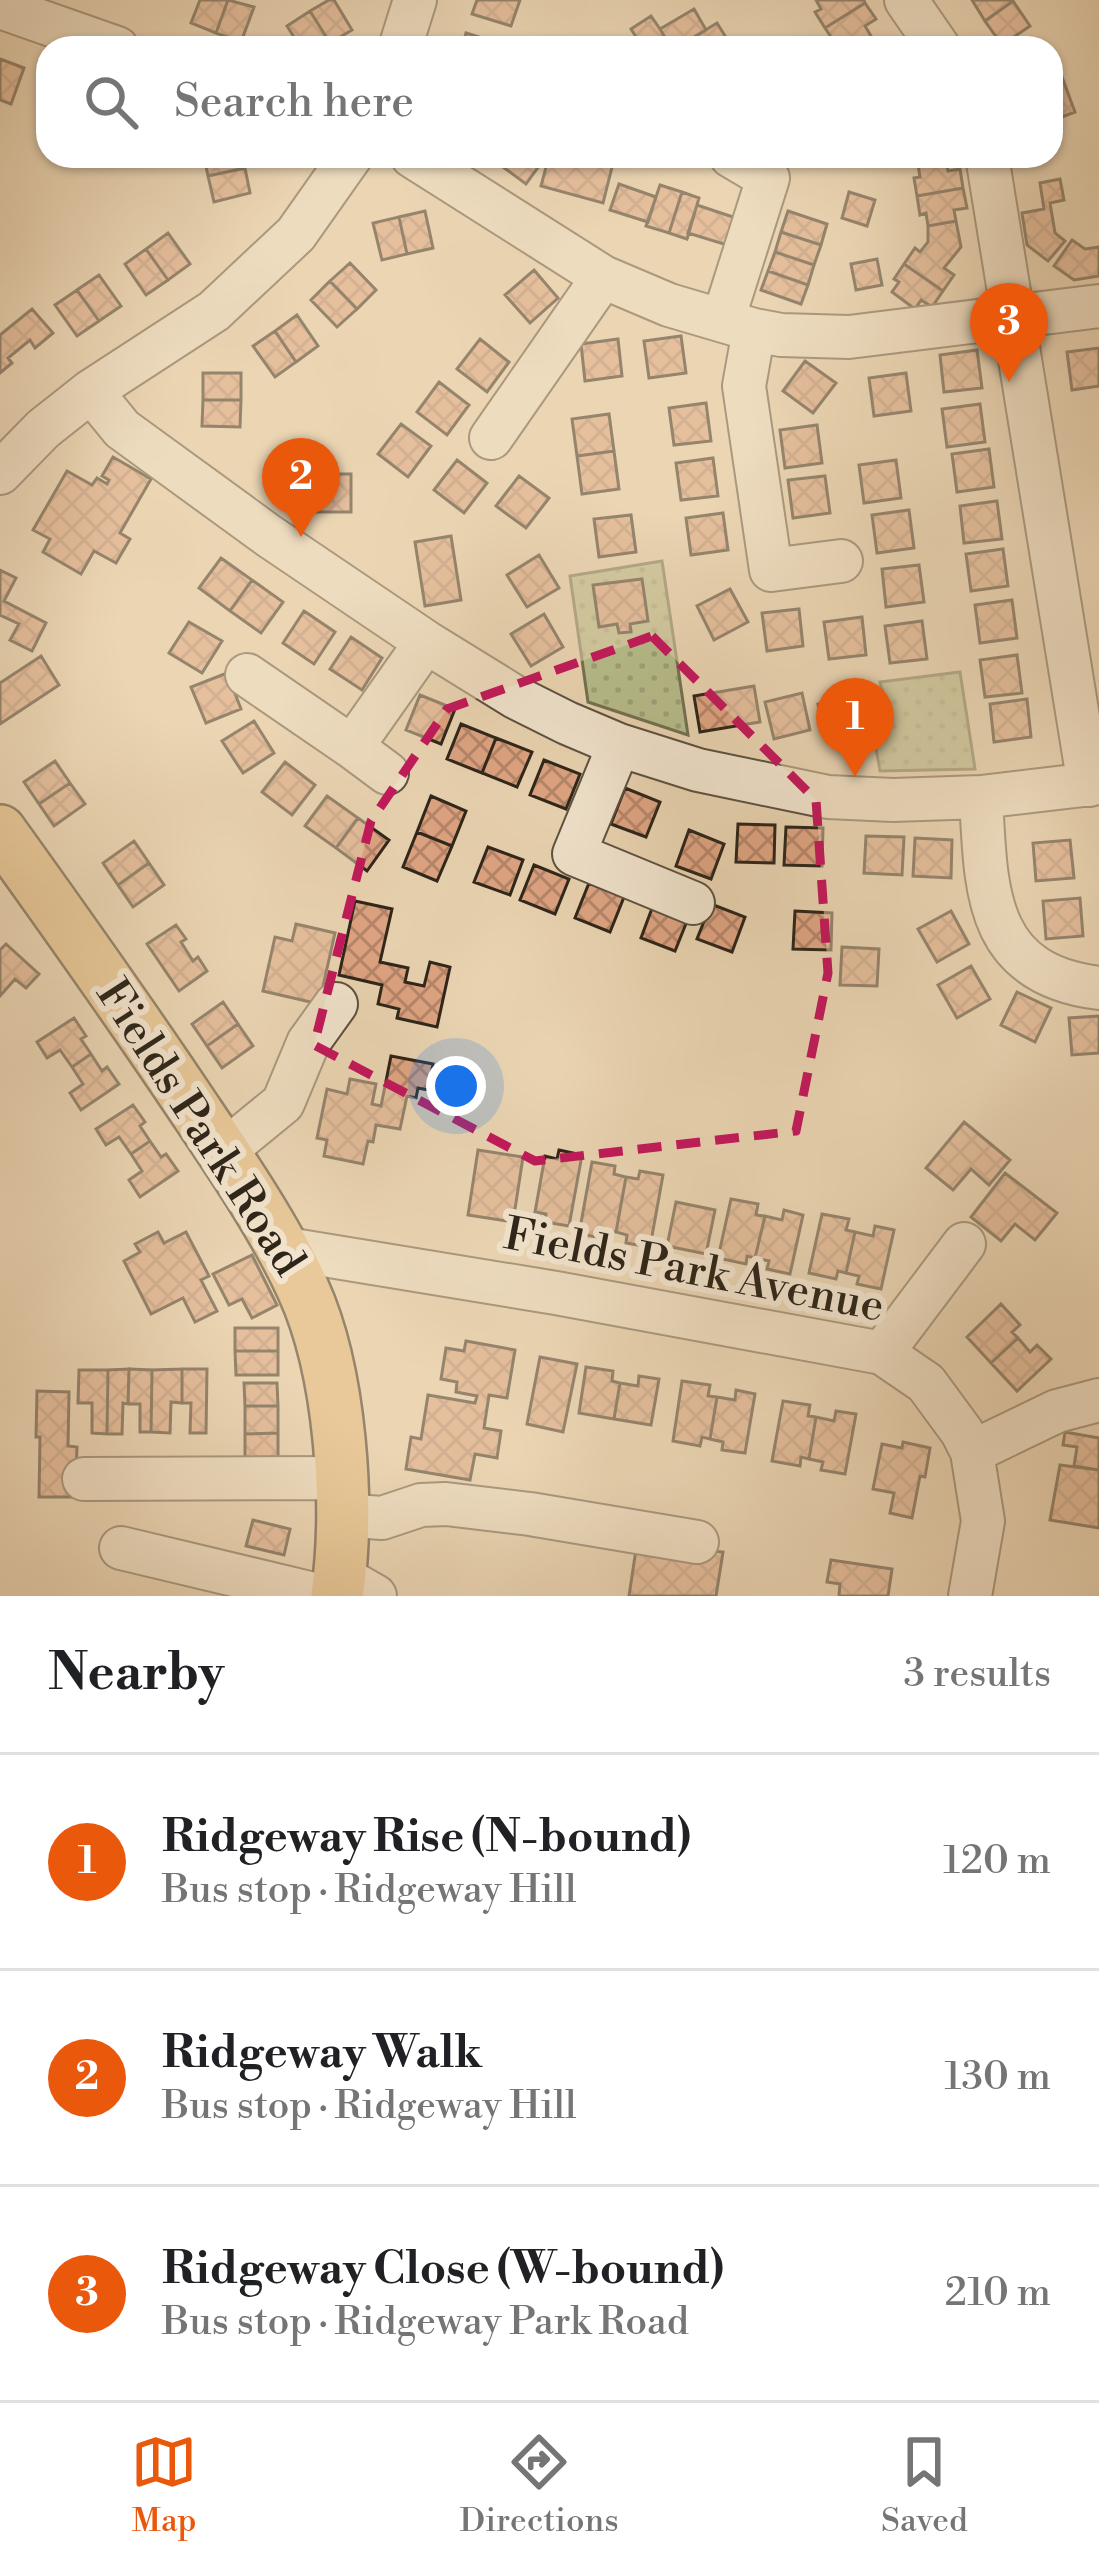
<!DOCTYPE html>
<meta charset="utf-8">
<style>
body{margin:0;font-family:"Libre Bodoni",serif;background:#f6f6f6;color:#202124}
.you{position:absolute;left:456px;top:1086px;width:42px;height:42px;margin:-30px;border:9px solid #fff;border-radius:50%;background:#1a73e8;box-shadow:0 0 0 18px #1a73e833}
.badge{display:grid;place-items:center;width:78px;height:78px;border-radius:50%;background:#ea580c;color:#fff;font-size:39px;font-weight:700}
.pin{position:absolute;translate:-50% -99px;filter:drop-shadow(0 3px 6px #0008)}
.pin::after{content:'';position:absolute;top:63px;width:42px;height:36px;background:inherit;clip-path:polygon(0 0,100% 0,50% 100%)}
.list{margin:0;padding:0;list-style:none}
h2{display:flex;justify-content:space-between;align-items:center;height:156px;margin:0;padding:0 48px;font-size:51px}
h2 small{font-size:39px;font-weight:400;color:#757577}
.list li{display:grid;grid-template-columns:78px 1fr auto;gap:36px;align-items:center;box-sizing:border-box;height:216px;padding:0 48px;border-top:3px solid #e0e0e0}
.list b{display:block;font-size:45px;white-space:nowrap}
.list p{margin:0;font-size:39px;white-space:nowrap;color:#757577}
.list em{font-size:39px;font-style:normal;color:#757577}
.icon{flex:none;width:66px;height:66px;fill:none;stroke:currentColor;stroke-width:2;stroke-linecap:round;stroke-linejoin:round}
.map{position:relative;flex:none;width:1099px;height:1596px;overflow:hidden}
.search{position:absolute;background:#fff;box-shadow:0 3px 9px #0004;left:36px;right:36px;top:36px;height:132px;display:flex;align-items:center;gap:30px;box-sizing:border-box;padding:0 42px;border-radius:36px;color:#757577;font-size:45px}
.sheet{height:804px;background:#fff}
nav{display:flex;justify-content:space-around;align-items:center;box-sizing:border-box;height:168px;border-top:3px solid #e0e0e0;background:#fff;font-size:33px;color:#757577}
nav a{display:grid;justify-items:center;gap:6px}
nav .on{color:#ea580c}
.map>svg:first-child{display:block}
</style>
<div class="map">
<svg width="1099" height="1596" viewBox="0 0 1099 1596">
<defs>
<pattern id="green-dots" width="8" height="8" patternUnits="userSpaceOnUse" patternTransform="scale(3)"><rect width="8" height="8" fill="#b7bd8c"/><path d="M2 2h.1M6 6h.1" fill="none" stroke="#9ea278" stroke-width="1.8" stroke-linecap="round"/></pattern>
<pattern id="building-cross-hatch" width="8" height="8" patternUnits="userSpaceOnUse" patternTransform="scale(3)"><rect width="8" height="8" fill="#e0a584"/><path d="M0 0l8 8M0 8l8-8" fill="none" stroke="#b6866b"/></pattern>
</defs>
<rect width="100%" height="100%" fill="#ebd5b3"/>
<filter id="stains"><feTurbulence type="fractalNoise" baseFrequency=".00167" numOctaves="4"/><feColorMatrix values="0 0 0 0 .2 0 0 0 0 .09 0 0 0 0 .02 0 0 0 .5 -.17"/></filter>
<radialGradient id="worn" r=".72"><stop offset=".6" stop-color="#630" stop-opacity="0"/><stop offset="1" stop-color="#630" stop-opacity=".3"/></radialGradient>
<path fill="url(#green-dots)" stroke="#727152" stroke-width="3" d="M662,561l26,174 -100,-33 -18,-126z
M960,672l15,97 -95,2 -8,-45 13,-18 -5,-26z"/>
<path fill="url(#building-cross-hatch)" stroke="#2d2519" stroke-width="3" d="M200,0h28l-12,33 -25,-10z
M228,0l26,7 -13,35 -25,-9z
M329,0h5l18,30 -22,13 -20,-32z
M477,0h43l-9,26 -39,-12z
M816,0h48l1,3 -40,25 -10,-16 6,-3z
M972,0h40l1,1 -28,20z
M1013,1l17,25 -28,19 -17,-24z
M865,3l11,16 -11,7 6,10 -20,12h-6l-5,-8 -5,3 -10,-15z
M694,9l12,21 -30,18h-5l-11,-19z
M310,11l20,32 -8,5h-21l-14,-22z
M651,16l9,13 11,19h-28l-12,-19z
M717,23l10,16 -15,9h-29l-2,-3z
M466,33l39,12 -1,3h-42z
M0,59l24,9 -13,36 -11,-4z
M1062,77l13,35 -24,9v-39z
M204,156h38l3,12 -37,8z
M488,156h48l-4,5 7,5 -13,18z
M549,156h22l41,11 -9,36 -62,-17z
M931,156h14l3,15 12,-2 3,19 -46,8 -3,-18 6,-1 -2,-13z
M245,168l5,25 -36,9 -6,-26z
M1060,179l4,21 -14,3 5,30 10,8 -17,20 -21,-16 -5,-32 22,-4 -4,-26z
M619,184l37,13 -8,25 -38,-12z
M660,185l22,7 -13,41 -23,-7z
M963,188l4,20 -13,2 2,11 -28,5 -2,-13 -6,2 -3,-19z
M682,192l17,6 -12,41 -18,-6z
M849,192l26,8 -8,26 -25,-8z
M697,205l42,14 -9,27 -42,-13z
M425,211l8,37 -26,6 -8,-37z
M788,211l39,13 -6,21 -40,-13z
M399,217l8,37 -25,6 -9,-37z
M956,221l5,26 -17,21 10,7 -11,16 -39,-27 11,-16 5,4 8,-10v-16z
M781,232l40,13 -7,20 -39,-13z
M168,233l22,31 -22,16 -22,-31z
M1072,240l13,9 14,-2v29l-25,4 -20,-14z
M146,249l22,31 -22,15 -21,-31z
M775,252l39,13 -6,20 -40,-14z
M877,259l5,26 -26,5 -5,-26z
M350,263l26,27 -19,19 -27,-28z
M904,264l39,27 -11,16 -11,-7 -6,9 -23,-17 7,-10 -5,-3z
M534,270l24,28 -28,25 -25,-28z
M768,271l40,14 -7,19 -40,-14z
M99,275l22,31 -22,15 -22,-31z
M330,281l27,28 -20,18 -26,-27z
M77,290l22,31 -22,15 -22,-31z
M32,309l21,24 -18,15 -5,-8 -22,18 4,5 -12,10v-38z
M297,315l21,31 -22,16 -21,-31z
M275,331l21,31 -21,15 -22,-31z
M681,336l5,37 -37,5 -5,-37z
M480,339l29,23 -22,30 -30,-23z
M618,339l4,37 -37,5 -4,-37z
M1099,348v38l-27,4 -5,-38z
M977,350l5,38 -38,4 -4,-37z
M805,361l31,22 -23,30 -30,-22z
M203,373h38v27h-38z
M906,373l5,38 -37,5 -5,-38z
M439,382l30,23 -22,30 -30,-23z
M203,400h38l-1,27 -38,-1z
M706,403l5,38 -37,4 -5,-37z
M980,404l5,38 -38,5 -5,-38z
M609,414l5,37 -37,5 -5,-37z
M401,424l30,22 -23,31 -30,-23z
M817,425l5,38 -37,5 -5,-38z
M989,449l5,38 -37,5 -5,-38z
M614,451l5,38 -37,5 -5,-38z
M113,457l38,22 -31,54 10,6 -14,24 -22,-12 -13,23 -38,-22 7,-13 -17,-9 34,-59 25,14 5,-7 10,6 2,-4 -7,-4z
M713,458l5,38 -37,4 -5,-37z
M457,460l30,23 -23,30 -30,-23z
M896,460l5,38 -37,5 -5,-38z
M313,474h38v38h-38z
M519,476l30,22 -23,30 -30,-22z
M825,476l5,37 -37,5 -5,-38z
M997,501l5,38 -38,4 -4,-37z
M909,510l5,38 -37,5 -5,-38z
M723,513l5,37 -37,5 -5,-37z
M631,515l5,37 -37,5 -5,-38z
M451,536l10,64 -36,6 -10,-64z
M1003,549l5,37 -37,5 -5,-37z
M539,555l20,33 -32,19 -20,-32z
M221,558l31,22 -22,31 -31,-23z
M919,565l5,37 -38,5 -4,-38z
M0,570l16,8 -12,23 42,22 -14,28 -22,-11 9,-16 -19,-9z
M642,579l6,42 -18,3 1,8 -12,1 -2,-9 -18,3 -6,-42z
M252,580l31,22 -22,31 -31,-22z
M730,589l18,33 -34,18 -17,-34z
M1012,600l5,38 -37,5 -5,-38z
M799,609l4,37 -36,5 -5,-38z
M304,611l31,21 -21,32 -31,-21z
M544,614l19,33 -32,19 -20,-32z
M862,617l4,38 -37,4 -5,-37z
M922,621l5,38 -37,4 -5,-37z
M189,622l33,19 -20,32 -33,-20z
M351,637l31,21 -20,32 -32,-21z
M1017,655l5,38 -37,4 -5,-37z
M41,656l18,29 -59,39v-41z
M227,673l14,36 -35,14 -15,-36z
M754,686l6,36 -60,10 -6,-36z
M802,693l8,37 -36,9 -9,-37z
M420,695l35,14 -14,35 -35,-14z
M855,695l9,37 -37,9 -9,-37z
M1027,699l4,38 -37,5 -4,-38z
M254,721l20,32 -31,20 -21,-32z
M461,724l35,14 -14,35 -35,-14z
M496,738l36,14 -15,35 -35,-14z
M544,760l36,14 -14,35 -36,-14z
M55,761l15,22 -31,21 -15,-22z
M285,762l30,23 -23,30 -30,-23z
M70,783l15,21 -31,22 -15,-22z
M625,788l35,14 -14,35 -35,-13z
M327,796l31,22 -22,30 -31,-22z
M431,796l35,15 -14,35 -35,-14z
M358,818l31,22 -22,31 -31,-23z
M738,824l37,1 -1,38 -38,-1z
M786,827l37,1 -1,38 -38,-1z
M689,830l35,14 -13,35 -35,-13z
M417,832l35,14 -15,35 -34,-14z
M866,836l38,1 -2,38 -38,-2z
M915,838l37,2 -1,38 -38,-2z
M1070,840l4,38 -38,3 -3,-38z
M134,841l15,22 -31,22 -15,-22z
M488,847l35,13 -13,35 -36,-13z
M149,863l15,22 -31,22 -15,-22z
M534,865l35,14 -14,35 -35,-14z
M589,883l35,14 -14,35 -35,-14z
M1080,898l3,38 -37,3 -3,-38z
M355,901l37,8 -12,53 28,6 -3,14 19,4 6,-24 20,5 -13,60 -40,-9 2,-9 -21,-5 4,-19 -43,-10z
M654,903l35,13 -14,35 -34,-13z
M711,904l34,13 -13,35 -35,-13z
M795,911l37,2 -1,37 -38,-1z
M951,911l18,33 -32,18 -19,-33z
M296,924l39,9 -16,71 -56,-13 12,-54 17,4z
M176,925l10,14 -5,3 12,19 5,-4 9,14 -28,20 -32,-47z
M6,944l33,30 -13,14 -11,-9 -15,17v-46z
M842,947l37,2 -2,37 -37,-1z
M971,966l19,33 -33,19 -19,-33z
M1017,992l34,16 -16,34 -34,-17z
M223,1002l15,22 -31,22 -15,-22z
M1099,1016v37l-27,2 -3,-37z
M74,1018l12,18 -5,3 10,15 -19,13 -12,-17 -13,8 -10,-16z
M238,1024l15,22 -31,22 -15,-22z
M91,1054l11,17 5,-4 12,17 -38,26 -11,-17 13,-9 -11,-17z
M391,1056l42,8 -5,26 -10,-2 -2,10 -9,-2 -7,33 -24,-4 -3,17 -5,-1 -5,23 -39,-8 3,-16 -10,-2 10,-49 20,5 3,-15 26,5 -4,20 9,2z
M133,1105l12,17 -5,4 10,15 -19,13 -12,-17 -13,8 -10,-16z
M964,1122l46,38 -21,25 -18,-16 -18,21 -27,-22z
M150,1141l11,16 5,-3 12,17 -38,26 -11,-17 13,-9 -11,-17z
M478,1150l45,7 -10,65 -45,-7z
M559,1150l23,5 -13,71 -24,-4 1,-8 -11,-2 10,-56 12,3z
M592,1162l23,4 -1,8 12,3 -10,55 -12,-2 -1,8 -24,-4z
M640,1171l23,4 -13,72 -24,-4 1,-8 -11,-3 10,-55 12,2z
M1005,1173l52,40 -22,27 -20,-16 -14,17 -30,-24z
M731,1199l27,5 -2,11 9,1 -10,42 -8,-2 -1,8 -28,-6z
M676,1202l39,8 -9,44 -39,-8z
M784,1210l19,5 -13,59 -23,-5 2,-8 -14,-3 10,-42 17,4z
M822,1214l27,5 -3,11 9,2 -9,41 -8,-2 -2,8 -27,-6z
M875,1226l19,4 -13,59 -24,-5 2,-8 -13,-3 9,-41 18,4z
M158,1232l6,11 22,-11 23,44 -8,4 16,31 -22,11 -12,-24 -32,16 -27,-53 16,-9 -5,-8z
M252,1255l25,50 -25,13 -10,-19 -13,6 -16,-31z
M1001,1304l19,21 -8,7 6,6 -27,25 -24,-26z
M235,1328h43v23h-43z
M1018,1338l12,14 7,-7 14,14 -34,32 -26,-28z
M466,1341l49,9 -8,48 -18,-3 -5,33 17,3 -4,27 -22,-4 -5,26 -64,-11 5,-32 10,2 7,-44 47,8 2,-7 -21,-4 1,-10 -16,-3 5,-31 18,3z
M235,1351h43v24h-42z
M540,1357l37,7 -14,68 -36,-8z
M586,1367l27,4 -1,10 8,2 -6,36 -35,-6z
M129,1369l23,1 -1,62h-11v-28h-12z
M129,1369l-1,35 -5,-1 -1,31h-15l1,-64z
M182,1369h25l-1,64h-16l1,-30h-9z
M182,1369v34l-11,-1 -1,31 -19,-1 1,-62z
M79,1370h29l-1,64 -15,-1v-30h-14z
M639,1376l20,3 -8,46 -37,-6 6,-36 18,3z
M682,1381l28,4 -2,11 9,1 -7,42 -8,-2 -2,9 -27,-5z
M244,1383h33l1,23h-33z
M736,1390l19,4 -10,59 -23,-3 1,-8 -13,-3 7,-42 18,3z
M37,1391l32,1 -1,54 9,1 -2,50h-36l1,-60h-4z
M783,1401l27,4 -2,11 8,1 -7,42 -8,-2 -1,9 -28,-5z
M245,1406h33v27l-33,1z
M836,1411l20,3 -11,60 -24,-4 2,-8 -14,-3 7,-42 18,4z
M1065,1432l34,6v32l-25,-4 3,-19 -14,-2z
M278,1433v24l-33,1v-24z
M903,1442l27,6 -5,29 -5,-1 -8,42 -22,-5 4,-20 -21,-4 9,-45 20,4z
M1060,1465l39,5v58l-49,-8z
M253,1520l37,9 -6,26 -38,-9z
M637,1543l86,9 -7,44h-87z
M831,1560l61,9 -4,27h-49l1,-12 -13,-2z"/>
<g fill="none" stroke-linecap="round" stroke-linejoin="round">
<g stroke="#5c5140" stroke-width="46">
<path id="minor" d="M906,0l33,48
M0,7l117,41
M400,48l15,-48
M412,156l191,121 66,28 85,25 27,5 68,2 250,-31
M987,156l102,629
M723,320l45,-142 -37,-22
M754,330l-10,56 27,184 70,-9
M91,391l31,38 147,107 157,106 89,55 52,26 52,22 79,25 130,27 65,3 88,-3 118,-14
M491,438l112,-161
M0,473l43,-44 48,-38 123,-80 82,-77 55,-78
M247,675l105,72
M619,745l-45,109 119,49
M387,773l-35,-26 74,-105
M981,797c5,93 3,177 118,191
M223,1152l60,-49 25,-60 28,-39
M281,1248l275,45 326,60 44,30 36,49 10,20 11,69 -13,75
M882,1353l82,-109
M972,1452l85,-41 42,-11
M84,1479l258,-1
M341,1515l41,3 39,-13 25,-1 84,10 167,28
M121,1548l201,48
M340,1576l35,20"/>
</g>
<g stroke="#2d2519" stroke-width="56">
<path id="major" d="M0,831c64,89 128,179 189,270 39,58 86,126 114,188 38,83 47,218 34,307"/>
</g>
<use href="#minor" stroke="#f2e4ce" stroke-width="42"/>
<use href="#major" stroke="#e6ba7a" stroke-width="51"/>
</g>
<path d="M0 0H1099V1596H0ZM652,636l164,164 12,173 -32,158 -261,30 -221,-116 57,-224 76,-112z" fill="#ebd5b3" fill-opacity=".55" fill-rule="evenodd"/>
<path fill="none" stroke="#c2185b" stroke-width="9" stroke-dasharray="24 15" stroke-linejoin="round" d="M652,636l164,164 12,173 -32,158 -261,30 -221,-116 57,-224 76,-112z"/>
<g text-anchor="middle" dominant-baseline="central" stroke-width="12" stroke-linejoin="round" paint-order="stroke">
<g font-size="45" fill="#2d2519" stroke="#f2e4ce">
<text transform="translate(200 1128) rotate(57)">Fields Park Road</text>
<text transform="translate(694 1271) rotate(11)">Fields Park Avenue</text>
</g>
</g>
<rect width="100%" height="100%" filter="url(#stains)"/>
<rect width="100%" height="100%" fill="url(#worn)"/>
</svg>
<div class="you"></div>
<div class="pin badge" style="left:855px;top:777px">1</div>
<div class="pin badge" style="left:301px;top:537px">2</div>
<div class="pin badge" style="left:1009px;top:382px">3</div>
<div class="search"><svg class="icon" aria-label="search" viewBox="0 0 24 24"><circle cx="10" cy="10" r="6"/><path d="M15 15l6 6"/></svg>Search here</div>
</div>
<section class="sheet">
<h2>Nearby<small>3 results</small></h2>
<ul class="list">
<li><span class="badge">1</span><div><b>Ridgeway Rise (N-bound)</b><p>Bus stop · Ridgeway Hill</p></div><em>120 m</em></li>
<li><span class="badge">2</span><div><b>Ridgeway Walk</b><p>Bus stop · Ridgeway Hill</p></div><em>130 m</em></li>
<li><span class="badge">3</span><div><b>Ridgeway Close (W-bound)</b><p>Bus stop · Ridgeway Park Road</p></div><em>210 m</em></li>
</ul>
</section>
<nav>
<a class="on"><svg class="icon" aria-label="map" viewBox="0 0 24 24"><path d="M3 6l6-2 6 2 6-2v14l-6 2-6-2-6 2zM9 4v14M15 6v14"/></svg>Map</a>
<a><svg class="icon" aria-label="directions" viewBox="0 0 24 24"><path d="M12 3l9 9-9 9-9-9zM9 14v-3h6M13 9l2 2-2 2"/></svg>Directions</a>
<a><svg class="icon" aria-label="saved" viewBox="0 0 24 24"><path d="M7 4h10v16l-5-4-5 4z"/></svg>Saved</a>
</nav>
